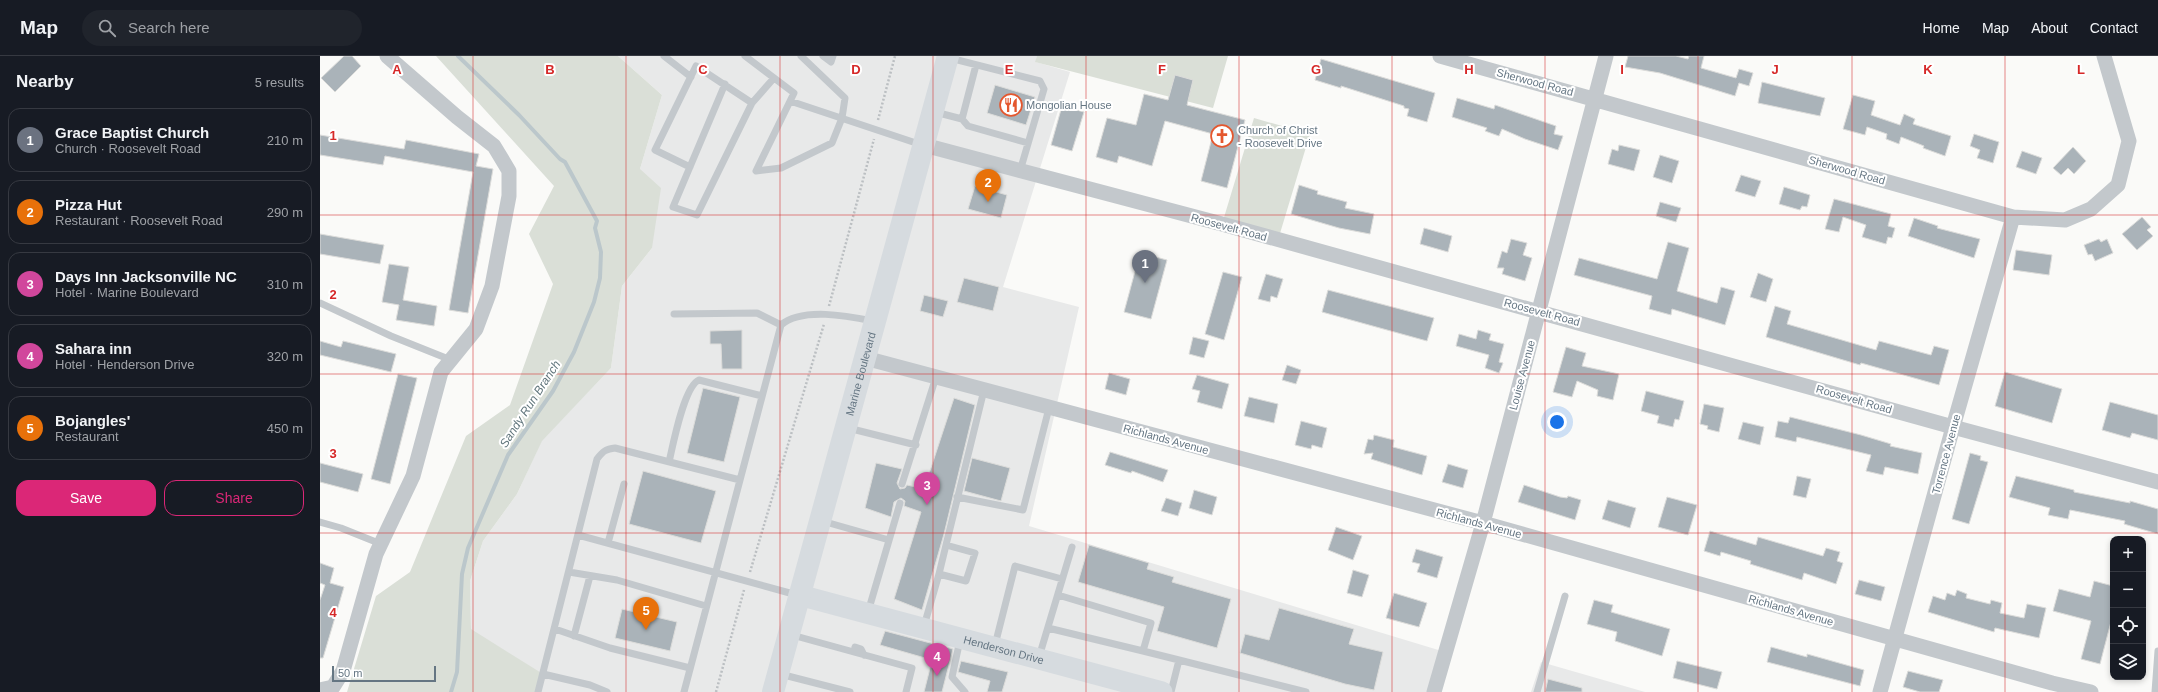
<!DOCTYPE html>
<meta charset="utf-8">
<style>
body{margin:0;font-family:Helvetica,sans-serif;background:#20242c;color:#f1f3f6}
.controls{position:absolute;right:12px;bottom:12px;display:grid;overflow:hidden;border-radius:8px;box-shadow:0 2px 6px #0003}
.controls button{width:36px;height:36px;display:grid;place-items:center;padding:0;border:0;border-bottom:1px solid #363941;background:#171b24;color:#f1f3f6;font:20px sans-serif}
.scale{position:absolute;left:12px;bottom:10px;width:104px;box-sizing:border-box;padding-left:4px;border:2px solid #657683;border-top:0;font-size:11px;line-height:14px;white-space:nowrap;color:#657683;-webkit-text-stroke:3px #fff;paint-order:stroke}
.you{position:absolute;left:1237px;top:366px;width:14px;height:14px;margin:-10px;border:3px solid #fff;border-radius:50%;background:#1a73e8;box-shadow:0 0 0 6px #1a73e833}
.badge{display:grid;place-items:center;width:26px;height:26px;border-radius:50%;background:#db2777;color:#fff;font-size:13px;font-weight:700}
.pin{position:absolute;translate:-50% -33px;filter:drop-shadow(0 1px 2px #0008)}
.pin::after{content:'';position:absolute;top:21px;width:14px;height:12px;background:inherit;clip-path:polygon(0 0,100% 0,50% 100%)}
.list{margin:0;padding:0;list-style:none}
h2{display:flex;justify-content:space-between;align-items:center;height:52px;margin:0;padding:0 16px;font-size:17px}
h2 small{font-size:13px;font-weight:400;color:#9ea1a6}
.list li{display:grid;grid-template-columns:26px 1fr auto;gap:12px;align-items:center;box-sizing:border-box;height:64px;margin:0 8px 8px;padding:0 8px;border:1px solid #363941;border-radius:12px}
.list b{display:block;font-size:15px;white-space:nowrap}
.list p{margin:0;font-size:13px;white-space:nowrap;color:#9ea1a6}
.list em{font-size:13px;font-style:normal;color:#9ea1a6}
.actions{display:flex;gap:8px;padding:12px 16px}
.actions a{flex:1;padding:9px 0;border:1px solid #db2777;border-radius:12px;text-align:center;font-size:14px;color:#db2777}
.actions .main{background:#db2777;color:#fff}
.icon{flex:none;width:22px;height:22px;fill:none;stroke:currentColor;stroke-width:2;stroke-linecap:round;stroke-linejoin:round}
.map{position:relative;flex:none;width:1838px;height:636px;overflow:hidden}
header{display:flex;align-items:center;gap:24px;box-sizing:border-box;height:56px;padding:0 20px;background:#171b24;border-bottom:1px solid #363941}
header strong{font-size:19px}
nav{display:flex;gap:22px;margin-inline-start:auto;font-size:14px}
.search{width:280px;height:36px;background:#20242c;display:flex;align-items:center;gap:10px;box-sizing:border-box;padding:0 14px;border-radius:22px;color:#9ea1a6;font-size:15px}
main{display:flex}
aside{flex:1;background:#171b24}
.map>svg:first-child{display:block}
</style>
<header>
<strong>Map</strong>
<div class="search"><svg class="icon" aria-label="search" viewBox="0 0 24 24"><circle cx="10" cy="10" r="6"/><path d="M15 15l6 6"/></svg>Search here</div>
<nav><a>Home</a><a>Map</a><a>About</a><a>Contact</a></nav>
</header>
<main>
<aside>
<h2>Nearby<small>5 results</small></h2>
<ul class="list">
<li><span class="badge" style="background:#6b7280">1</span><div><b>Grace Baptist Church</b><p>Church · Roosevelt Road</p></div><em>210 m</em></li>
<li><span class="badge" style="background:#e8710a">2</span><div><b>Pizza Hut</b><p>Restaurant · Roosevelt Road</p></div><em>290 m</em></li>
<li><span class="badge" style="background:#d1479c">3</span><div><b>Days Inn Jacksonville NC</b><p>Hotel · Marine Boulevard</p></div><em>310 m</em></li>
<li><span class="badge" style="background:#d1479c">4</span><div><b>Sahara inn</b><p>Hotel · Henderson Drive</p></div><em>320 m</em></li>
<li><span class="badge" style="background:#e8710a">5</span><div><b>Bojangles'</b><p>Restaurant</p></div><em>450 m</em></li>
</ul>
<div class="actions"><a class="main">Save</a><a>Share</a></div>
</aside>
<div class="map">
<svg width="1838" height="636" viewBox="0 0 1838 636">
<rect width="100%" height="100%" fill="#fafaf8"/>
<path fill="#e8e9e9" d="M298,0h419l-1,6 34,10 -67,215 76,20 -50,219 416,126 -11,40h-896l4,-18 -71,-44 -1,-49 13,-40 34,-47 25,-54 69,-72 11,-82 30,-38 -12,-79 22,-74z
M1221,606l104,30h-114z"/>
<path fill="#dadfd7" d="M116,0h182l44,39 -22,74 21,19 -9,60 -30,38 -11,82 -69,73 -25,53 -34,47 -13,40 1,48 72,45 -5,18h-191l29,-96 34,-24 56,-136 44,-31 43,-121 -24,-50 25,-48z
M717,0h191l-15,52 -178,-46z
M934,62l56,16 -32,106 -56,-16z"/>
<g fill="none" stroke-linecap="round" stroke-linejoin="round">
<path stroke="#bbc7cb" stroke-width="4" d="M131,636l6,-20 5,-98 6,-26 40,-93 45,-64 21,-39 20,-50 6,-24 1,-26 -6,-24 2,-7 -32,-59 -5,-3 -41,-44 -61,-59"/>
</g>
<path fill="#aab3b9" stroke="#dcdcda" d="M24,0h8l9,10 -26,26 -14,-14z
M1308,0h48l12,3 1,-3h15l-3,12 35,10 3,-9 14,4 -4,13 -10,-3 -4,13 -75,-23 -35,-6z
M1001,3l114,34 -8,29 -20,-6 2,-7 -5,-1v-2l-63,-20v2l-26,-8z
M855,19l18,5 -6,25 58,15 -18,68 -26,-7 12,-47 -48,-13 -13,45 -33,-10 -2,7 -21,-6 11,-39 29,7 8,-31 24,6z
M1442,26l63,16 -5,18 -62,-13z
M675,29l40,12 -9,28 -39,-12z
M1533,39l22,6 -4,14 29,10 4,-11 11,5 -2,5 38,12 -6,20 -22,-8 1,-2 -23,-9 -2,7 -13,-5 1,-5 -20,-7 -2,8 -22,-6z
M1137,42l37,11 1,-4 61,21 -2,8 9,2 -5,14 -33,-11 -23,-10 -3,7 -14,-5 2,-3 -35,-11z
M742,50l22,6 -12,39 -21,-6z
M1654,78l25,8 -6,21 -16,-5 3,-8 -10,-4z
M0,79l84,14 2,-9 73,14 -3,12 17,3 -25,144 -19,-3 24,-138 -88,-16 -2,9 -63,-10z
M1299,89l21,5 -6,21 -26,-7 4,-15 6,2z
M1753,91l13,14 -12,13 -6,-6 -7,7 -8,-7z
M1702,95l20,7 -6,16 -20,-7z
M1340,99l19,6 -7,22 -19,-6z
M1421,119l20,6 -6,16 -20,-6z
M979,129l19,6 -1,3 30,8 -2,6 29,6 -4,20 -31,-6 -48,-14z
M655,130l32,9 -6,23 -33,-9z
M1464,131l26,8 -3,12 -5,-1 -2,4 -21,-6z
M1514,143l57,15 -3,12 7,2 -3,10 -4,-1 -2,7 -24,-7 4,-12 -23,-8 -4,15 -14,-3z
M1340,146l21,6 -5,14 -20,-6z
M1822,161l9,10 -4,3 6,6 -16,14 -15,-16z
M1594,162l24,8 -1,2 43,11 -6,19 -66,-22z
M1104,172l28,8 -4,16 -28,-8z
M0,178l64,11 -4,19 -60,-10z
M1191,183l16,4 -4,12 9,3 -7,23 -23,-7 2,-6h-7l5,-17 5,2z
M1779,183l2,3 6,-3 6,14 -18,8 -3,-7 -4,1 -4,-10z
M1348,186l21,6 -12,43 40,12 4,-16 14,4 -10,34 -53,-16 -1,6 -22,-6 3,-13 -78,-21 5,-17 78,21z
M1696,194l36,5 -3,20 -36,-5z
M820,197l27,7 -16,59 -27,-7z
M69,208l20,3 -6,33 34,6 -3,20 -38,-6 3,-15 -17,-3z
M903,216l19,5 -18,63 -19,-6z
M1438,217l15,6 -7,23 -16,-5z
M946,218l17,5 -6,19 -6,-2 -1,6 -12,-3z
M644,222l35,9 -6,24 -36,-9z
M1008,234l106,28 -7,23 -105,-29z
M604,239l24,6 -5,16 -23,-6z
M1455,250l16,5 -4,13 89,26 3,-9 52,14 3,-9 15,4 -10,35 -78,-22 -1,2 -94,-28z
M422,274v39h-20l-1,-25h-11v-13z
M1158,274l13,4 -2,6 15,4 -5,18 4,1 -4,10 -14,-5 4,-13 -33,-9 3,-12 17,5z
M873,281l16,4 -5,17 -15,-4z
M0,285l21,6 2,-6 53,13 -5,18 -71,-17z
M1246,291l20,6 -4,13 37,8 -6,26 -16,-4 1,-6 -21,-9 -5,16 -19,-5z
M967,309l14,5 -5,14 -14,-4z
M1685,316l57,17 -10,34 -57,-17z
M789,317l21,6 -4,16 -21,-6z
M78,318l19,4 -27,106 -19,-5z
M877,319l32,9 -7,25 -25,-7 3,-11 -8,-2z
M383,332l37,9 -16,65 -37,-9z
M1326,335l38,10 -5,19 -4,-1 -2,8 -16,-4 2,-7 -18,-5z
M929,341l29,7 -4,19 -30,-7z
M634,342l21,7 -31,129 -22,76 -28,-11 27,-87 -17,-6 1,-5 -4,-3 -7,4 -3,15 -26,-9 11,-45 26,6 -5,14 3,6 5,-1 2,-3 17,4z
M1790,346l48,13v25l-26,-7 -2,5 -28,-8z
M1384,348l20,4 -5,24 -12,-3 1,-3 -8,-2z
M1470,361l71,18 30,9 -1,2 32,7 -4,21 -33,-7 -2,8 -17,-4 5,-16 -74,-18 -1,5 -21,-5 3,-16 10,2z
M981,365l26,7 -5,20 -10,-3 -1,4 -16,-4z
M1423,366l21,5 -4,18 -22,-6z
M1054,379l20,5 -1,7 34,9 -5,19 -51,-16 2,-6 -9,1 4,-15 5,1z
M790,396l58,18 -5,12 -31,-11 -1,2 -26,-8z
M1650,397l11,3 -1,4 8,2 -19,62 -17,-5z
M652,402l38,10 -9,33 -37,-10z
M0,407l43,11 -5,18 -38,-10z
M1128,408l20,6 -5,18 -21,-6z
M323,415l73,20 -15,52 -72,-19z
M1477,420l14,3 -5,19 -13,-3z
M1696,420l58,14v2l56,11v-2l28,8v25l-34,-10 1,-3 -55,-11 -2,9 -20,-4 2,-7 -41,-11z
M1204,429l36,12 7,1 1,-2 13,4 -6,20 -57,-18z
M874,434l23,7 -5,18 -23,-7z
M1347,441l30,8 -9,30 -30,-8z
M846,442l16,5 -4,13 -17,-5z
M1288,444l28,8 -6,20 -28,-9z
M1016,471l26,9 -9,24 -25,-10z
M1390,475l46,14 2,-8 65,19 3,-8 14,4 -3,9 6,2 -7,21 -32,-11 -2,7 -52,-16 1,-3 -30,-9 -1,4 -16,-5z
M769,489l60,18 -2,6 27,8 -2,5 59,17 -14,49 -60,-17 7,-24 -86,-25z
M1096,493l27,8 -6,21 -20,-6 3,-8 -8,-2z
M0,507l14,5 -4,15 14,4 -21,71h-3v-58l5,-15 -5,-2z
M1033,514l16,5 -7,22 -15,-4z
M1539,524l26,7 -4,14 -26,-7z
M1774,525l19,5v28l-13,50 -19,-5 10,-38 -38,-10 6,-22 31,8z
M1637,534l10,4 -1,4 24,6 1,-4 11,3 -2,10 24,5 3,-14 19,4 -7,30 -44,-10 -1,4 -66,-20 5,-16 12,4 2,-7 8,3z
M1074,537l33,10 -8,24 -33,-9z
M1274,544l19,5 -2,7 59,17 -8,27 -47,-15 2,-9 -30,-8z
M959,552l75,21 -5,15 34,8 -9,38 -29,-6 -105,-31 5,-19 24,6z
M302,553l55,13 -7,29 -55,-13z
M565,575l68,18 -11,43h-18l8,-32 -52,-15z
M1451,591l36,10v-3l57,16 -4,16 -93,-24z
M641,605l47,11 -6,20h-15l3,-11 -32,-9z
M1357,605l45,11 -5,17 -44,-11z
M1588,615l35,9 -4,12h-19l-17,-5z
M1228,623l34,9v4h-37z"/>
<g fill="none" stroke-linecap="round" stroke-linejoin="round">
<path stroke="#bbbfc2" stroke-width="2.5" stroke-dasharray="2 2" stroke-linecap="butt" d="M558,64l17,-64
M509,250l45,-167
M430,516l74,-248
M396,636l28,-102"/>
<path stroke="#c3c8cc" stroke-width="7" d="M344,0l27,21
M425,0l49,37 -38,78 25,-3 51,-25 10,-25 3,-20 -44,-42
M503,0l8,6 2,-6
M630,2l90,23 4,8 -24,82
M656,9l-14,54 6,7 60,17
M405,28l-52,123 24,8 55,-112 22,-25
M470,45l132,44
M615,56l27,7
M370,111l-35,-17 41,-84 56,37
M0,247l71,33 60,24
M354,258l83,-1 24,12
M528,372l68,17
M349,406c4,-17 15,-76 30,-82l63,16
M582,428l34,-107
M637,441l66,13 26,-102
M502,465l67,19
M0,466l21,6 40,16
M258,479l219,60
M288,487l16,-59
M249,516l48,8 89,26
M619,518l7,-29
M548,556l32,-109
M604,570l15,-52 27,7 9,-28 -29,-8 38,-155
M728,572l95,23 8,-28 -93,-28
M235,573l55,19 80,20
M472,579l120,33 -6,24
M254,580l16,-60
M640,584l-8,37 13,15
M675,589l20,-79 47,13
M535,591l6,2 3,6
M823,595l36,9 -8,32
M719,601l33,-110
M859,604l127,32
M223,618l47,11 17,7
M460,618l70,18
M218,636l59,-233c6,-8 9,-10 18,-11l125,32
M364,636l97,-367c21,-18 67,-9 92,-4
M1217,636l28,-96
M1835,636l3,-41"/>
<path stroke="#c3c8cc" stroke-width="15" d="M1120,0l573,161 52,3 26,-11 27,-24 11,-44 -25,-85
M604,89l298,79 731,203 205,55
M545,302l618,165 569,160 39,9
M0,634l13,-3 10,-16 33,-117 37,-78 28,-104 35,-43 16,-43 17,-90v-25l-15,-25 -37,-29 -70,-61
M1114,636l49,-169 123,-467
M1560,636l73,-265 60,-210"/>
<path stroke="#d6dbdf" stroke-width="21" id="s1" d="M479,539l363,97"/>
<path stroke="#d6dbdf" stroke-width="22" id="s2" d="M453,636l175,-636"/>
</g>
<path fill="none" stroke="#d62828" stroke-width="1" stroke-opacity="0.55" d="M153,0v636M306,0v636M460,0v636M613,0v636M766,0v636M919,0v636M1072,0v636M1225,0v636M1378,0v636M1532,0v636M1685,0v636M0,159h1838M0,318h1838M0,477h1838"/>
<defs>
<g id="restaurant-ring" transform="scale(1.15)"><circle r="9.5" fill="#fff" stroke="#e4572e" stroke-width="1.5"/><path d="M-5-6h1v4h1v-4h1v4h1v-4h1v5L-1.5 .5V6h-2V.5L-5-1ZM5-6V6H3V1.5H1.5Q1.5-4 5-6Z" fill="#e4572e"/></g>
<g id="church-ring" transform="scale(1.15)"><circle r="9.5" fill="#fff" stroke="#e4572e" stroke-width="1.5"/><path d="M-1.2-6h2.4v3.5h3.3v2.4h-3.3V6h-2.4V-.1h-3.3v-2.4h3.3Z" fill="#e4572e"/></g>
</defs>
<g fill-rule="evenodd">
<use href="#restaurant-ring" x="691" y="49"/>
<use href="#church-ring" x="902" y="80"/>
</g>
<g text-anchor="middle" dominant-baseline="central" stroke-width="4" stroke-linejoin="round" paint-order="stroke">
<g font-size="11" fill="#657683" stroke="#fff">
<text transform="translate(1215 26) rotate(15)">Sherwood Road</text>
<text transform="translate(1527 114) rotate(16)">Sherwood Road</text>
<text transform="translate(909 171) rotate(15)">Roosevelt Road</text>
<text transform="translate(1222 256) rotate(15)">Roosevelt Road</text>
<text stroke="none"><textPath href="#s2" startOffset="330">Marine Boulevard</textPath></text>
<text transform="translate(1202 319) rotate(-75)">Louise Avenue</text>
<text transform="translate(1534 343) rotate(16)">Roosevelt Road</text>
<text transform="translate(846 383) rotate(15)">Richlands Avenue</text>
<text transform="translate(1626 398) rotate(-75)">Torrence Avenue</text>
<text transform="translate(1159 467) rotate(15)">Richlands Avenue</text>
<text transform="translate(1471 554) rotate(16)">Richlands Avenue</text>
<text stroke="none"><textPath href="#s1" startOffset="212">Henderson Drive</textPath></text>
</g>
<g font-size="11" fill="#657683" stroke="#fff" text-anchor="start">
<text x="706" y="49">Mongolian House</text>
<text x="918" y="74">Church of Christ<tspan x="918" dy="13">- Roosevelt Drive</tspan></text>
</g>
<g font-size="12" font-style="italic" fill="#60757c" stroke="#fff">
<text transform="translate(210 348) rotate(-57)">Sandy Run Branch</text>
</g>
</g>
<g font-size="13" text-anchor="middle" font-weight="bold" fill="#d62828" stroke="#fff" stroke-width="4" stroke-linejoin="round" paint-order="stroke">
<text x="77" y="18">A</text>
<text x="230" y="18">B</text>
<text x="383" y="18">C</text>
<text x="536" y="18">D</text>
<text x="689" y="18">E</text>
<text x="842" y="18">F</text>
<text x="996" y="18">G</text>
<text x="1149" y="18">H</text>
<text x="1302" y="18">I</text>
<text x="1455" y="18">J</text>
<text x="1608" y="18">K</text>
<text x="1761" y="18">L</text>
<text x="13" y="84">1</text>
<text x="13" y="243">2</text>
<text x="13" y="402">3</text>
<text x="13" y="561">4</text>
</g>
</svg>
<div class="controls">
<button>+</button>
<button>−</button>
<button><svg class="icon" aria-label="locate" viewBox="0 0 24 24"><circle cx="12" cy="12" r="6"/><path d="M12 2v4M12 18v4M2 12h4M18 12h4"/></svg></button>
<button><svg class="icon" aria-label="layers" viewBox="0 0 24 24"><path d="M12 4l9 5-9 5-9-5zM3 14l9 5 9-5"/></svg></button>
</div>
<div class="scale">50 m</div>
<div class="you"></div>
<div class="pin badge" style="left:825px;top:227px;background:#6b7280">1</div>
<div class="pin badge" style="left:668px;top:146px;background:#e8710a">2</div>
<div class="pin badge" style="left:607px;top:449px;background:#d1479c">3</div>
<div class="pin badge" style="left:617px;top:620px;background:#d1479c">4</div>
<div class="pin badge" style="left:326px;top:574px;background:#e8710a">5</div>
</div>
</main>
